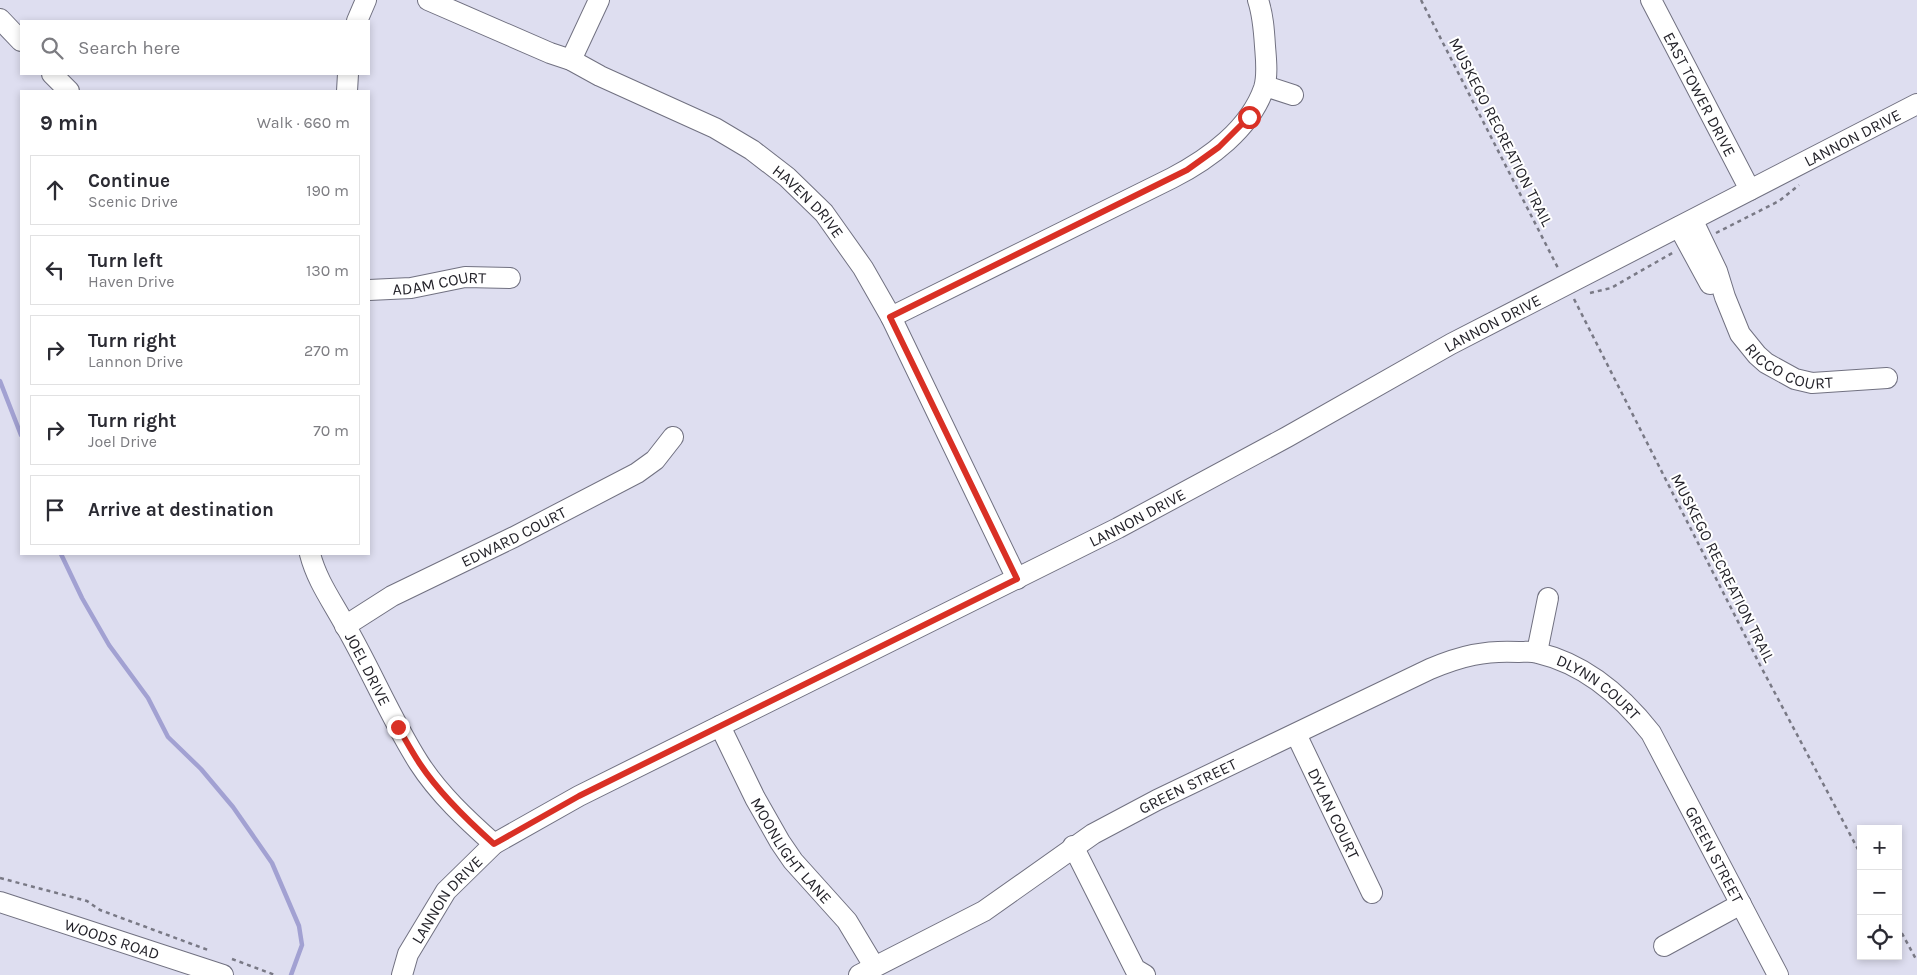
<!DOCTYPE html>
<meta charset="utf-8">
<style>
body{margin:0;font-family:Karla,sans-serif;background:#f2f2f3;color:#2b2b33}
.controls{position:absolute;right:15px;bottom:15px;display:grid;overflow:hidden;border-radius:0px;box-shadow:0 2px 8px #0003}
.controls button{width:45px;height:45px;display:grid;place-items:center;padding:0;border:0;border-bottom:1px solid #e1e1e2;background:#fff;color:#2b2b33;font:25px sans-serif}
.stop{position:absolute;width:15px;height:15px;margin:-11px;border:4px solid #d93025;border-radius:50%;background:#fff}
.stop.end{background:#d93025;border-color:#fff;box-shadow:0 1px 5px #0008}
.list{margin:0;padding:0;list-style:none}
h2{display:flex;justify-content:space-between;align-items:center;height:65px;margin:0;padding:0 20px;font-size:21px}
h2 small{font-size:16px;font-weight:400;color:#7c7c81}
.list li{display:grid;grid-template-columns:32px 1fr auto;gap:15px;align-items:center;box-sizing:border-box;height:70px;margin:0 10px 10px;padding:0 10px;border:1px solid #e1e1e2;border-radius:0px}
.list b{display:block;font-size:19px;white-space:nowrap}
.list p{margin:0;font-size:16px;white-space:nowrap;color:#7c7c81}
.list em{font-size:16px;font-style:normal;color:#7c7c81}
.icon{flex:none;width:28px;height:28px;fill:none;stroke:currentColor;stroke-width:2;stroke-linecap:round;stroke-linejoin:round}
.map{position:relative;flex:none;width:1917px;height:975px;overflow:hidden}
.search{position:absolute;background:#fff;box-shadow:0 2px 8px #0003;left:20px;top:20px;width:350px;height:55px;display:flex;align-items:center;gap:12px;box-sizing:border-box;padding:0 18px;border-radius:0px;color:#7c7c81;font-size:19px}
.panel{position:absolute;background:#fff;box-shadow:0 2px 8px #0003;left:20px;top:90px;width:350px;height:465px;border-radius:0px}
.map>svg:first-child{display:block}
</style>
<div class="map">
<svg width="1917" height="975" viewBox="0 0 1917 975">
<rect width="100%" height="100%" fill="#dedef0"/>
<g fill="none" stroke-linecap="round" stroke-linejoin="round">
<path stroke="#a2a1d2" stroke-width="4.5" d="M0,381l21,54
M61,554l21,44 27,47 39,53 20,39 33,32 32,38 39,56 27,63 3,19 -11,30"/>
<g stroke="#717181" stroke-width="22">
<g id="minor">
<path id="s1" d="M428,0l122,53 21,7 29,16 115,52 37,22 35,27 37,36 39,55 28,49 126,262"/>
<path id="s2" d="M1651,0l99,190"/>
<path d="M0,19l21,22"/>
<path d="M357,21l9,-21"/>
<path d="M571,60l28,-60"/>
<path d="M52,74l17,17"/>
<path d="M1265,86l28,9"/>
<path d="M347,91l1,-17"/>
<path id="s3" d="M1693,221l24,50 8,26 15,37 17,21 9,8 29,16 17,4 75,-5"/>
<path d="M1679,227l31,57"/>
<path id="s4" d="M369,290l42,-2 54,-11 45,1"/>
<path d="M891,317l281,-139c37,-19 78,-49 92,-90 4,-13 2,-29 1,-42 -1,-16 -2,-31 -7,-46"/>
<path id="s5" d="M310,554c7,27 22,47 35,71 26,45 46,94 74,138 20,31 48,57 75,81"/>
<path id="s6" d="M345,626l47,-30 122,-59 123,-64 18,-13 18,-23"/>
<path d="M1537,652l11,-54"/>
<path id="s7" d="M720,726l35,72 25,44 13,19 54,60 27,45"/>
<path id="s8" d="M1296,734l76,159"/>
<path d="M1073,846l62,123 10,6"/>
<path id="s9" d="M0,902l223,73"/>
<path d="M1664,946l77,-42"/>
<path id="s10" d="M402,975l6,-21 38,-63 48,-47 85,-48 539,-268 169,-91 164,-93 466,-240"/>
<path id="s11" d="M859,975l125,-64 109,-77 64,-34 273,-131c31,-13 55,-19 89,-17 6,0 13,-1 19,1 47,11 84,43 113,80l127,242"/>
</g>
</g>
<path stroke="#797985" stroke-width="2.5" stroke-dasharray="4 4" stroke-linecap="butt" d="M1421,0l138,270
M1716,233l63,-32 20,-16
M1590,293l21,-5 63,-36
M1574,299l186,366 101,190
M0,878l87,23 13,9 108,40
M1898,926l19,35
M232,959l43,16"/>
<use href="#minor" stroke="#fff" stroke-width="20"/>
</g>
<g fill="none" stroke-linecap="round" stroke-linejoin="round">
<path stroke="#d93025" stroke-width="6" d="M398,727c7,12 14,25 22,37 20,30 47,56 74,80l85,-48 438,-217 -127,-262 297,-147 32,-23 30,-30"/>
</g>
<g text-anchor="middle" dominant-baseline="central" stroke-width="4" stroke-linejoin="round" paint-order="stroke">
<g font-size="16" fill="#24232a" stroke="#fff">
<text stroke="none"><textPath href="#s2" startOffset="106">EAST TOWER DRIVE</textPath></text>
<text transform="translate(1501 132) rotate(63)">MUSKEGO RECREATION TRAIL</text>
<text stroke="none"><textPath href="#s10" startOffset="1694">LANNON DRIVE</textPath></text>
<text stroke="none"><textPath href="#s1" startOffset="434">HAVEN DRIVE</textPath></text>
<text stroke="none"><textPath href="#s4" startOffset="71">ADAM COURT</textPath></text>
<text stroke="none"><textPath href="#s10" startOffset="1289">LANNON DRIVE</textPath></text>
<text stroke="none"><textPath href="#s3" startOffset="185">RICCO COURT</textPath></text>
<text stroke="none"><textPath href="#s10" startOffset="884">LANNON DRIVE</textPath></text>
<text stroke="none"><textPath href="#s6" startOffset="191">EDWARD COURT</textPath></text>
<text transform="translate(1723 568) rotate(63)">MUSKEGO RECREATION TRAIL</text>
<text stroke="none"><textPath href="#s5" startOffset="129">JOEL DRIVE</textPath></text>
<text stroke="none"><textPath href="#s11" startOffset="830">DLYNN COURT</textPath></text>
<text stroke="none"><textPath href="#s11" startOffset="380">GREEN STREET</textPath></text>
<text stroke="none"><textPath href="#s8" startOffset="88">DYLAN COURT</textPath></text>
<text stroke="none"><textPath href="#s7" startOffset="144">MOONLIGHT LANE</textPath></text>
<text stroke="none"><textPath href="#s11" startOffset="1038">GREEN STREET</textPath></text>
<text stroke="none"><textPath href="#s10" startOffset="89">LANNON DRIVE</textPath></text>
<text stroke="none"><textPath href="#s9" startOffset="118">WOODS ROAD</textPath></text>
</g>
</g>
</svg>
<div class="controls">
<button>+</button>
<button>−</button>
<button><svg class="icon" aria-label="locate" viewBox="0 0 24 24"><circle cx="12" cy="12" r="6"/><path d="M12 2v4M12 18v4M2 12h4M18 12h4"/></svg></button>
</div>
<div class="stop" style="left:1249px;top:117px"></div>
<div class="stop end" style="left:398px;top:727px"></div>
<div class="search"><svg class="icon" aria-label="search" viewBox="0 0 24 24"><circle cx="10" cy="10" r="6"/><path d="M15 15l6 6"/></svg>Search here</div>
<section class="panel">
<h2>9 min<small>Walk · 660 m</small></h2>
<ul class="list">
<li><svg class="icon" aria-label="ahead" viewBox="0 0 24 24"><path d="M12 20V5M6 11l6-6 6 6"/></svg><div><b>Continue</b><p>Scenic Drive</p></div><em>190 m</em></li>
<li><svg class="icon" aria-label="left" viewBox="0 0 24 24"><path d="M17 20v-9H6M10 6l-5 5 5 5"/></svg><div><b>Turn left</b><p>Haven Drive</p></div><em>130 m</em></li>
<li><svg class="icon" aria-label="right" viewBox="0 0 24 24"><path d="M7 20v-9h11M14 6l5 5-5 5"/></svg><div><b>Turn right</b><p>Lannon Drive</p></div><em>270 m</em></li>
<li><svg class="icon" aria-label="right" viewBox="0 0 24 24"><path d="M7 20v-9h11M14 6l5 5-5 5"/></svg><div><b>Turn right</b><p>Joel Drive</p></div><em>70 m</em></li>
<li><svg class="icon" aria-label="arrive" viewBox="0 0 24 24"><path d="M6 21V4h12l-3 4 3 4H6"/></svg><div><b>Arrive at destination</b></div></li>
</ul>
</section>
</div>
